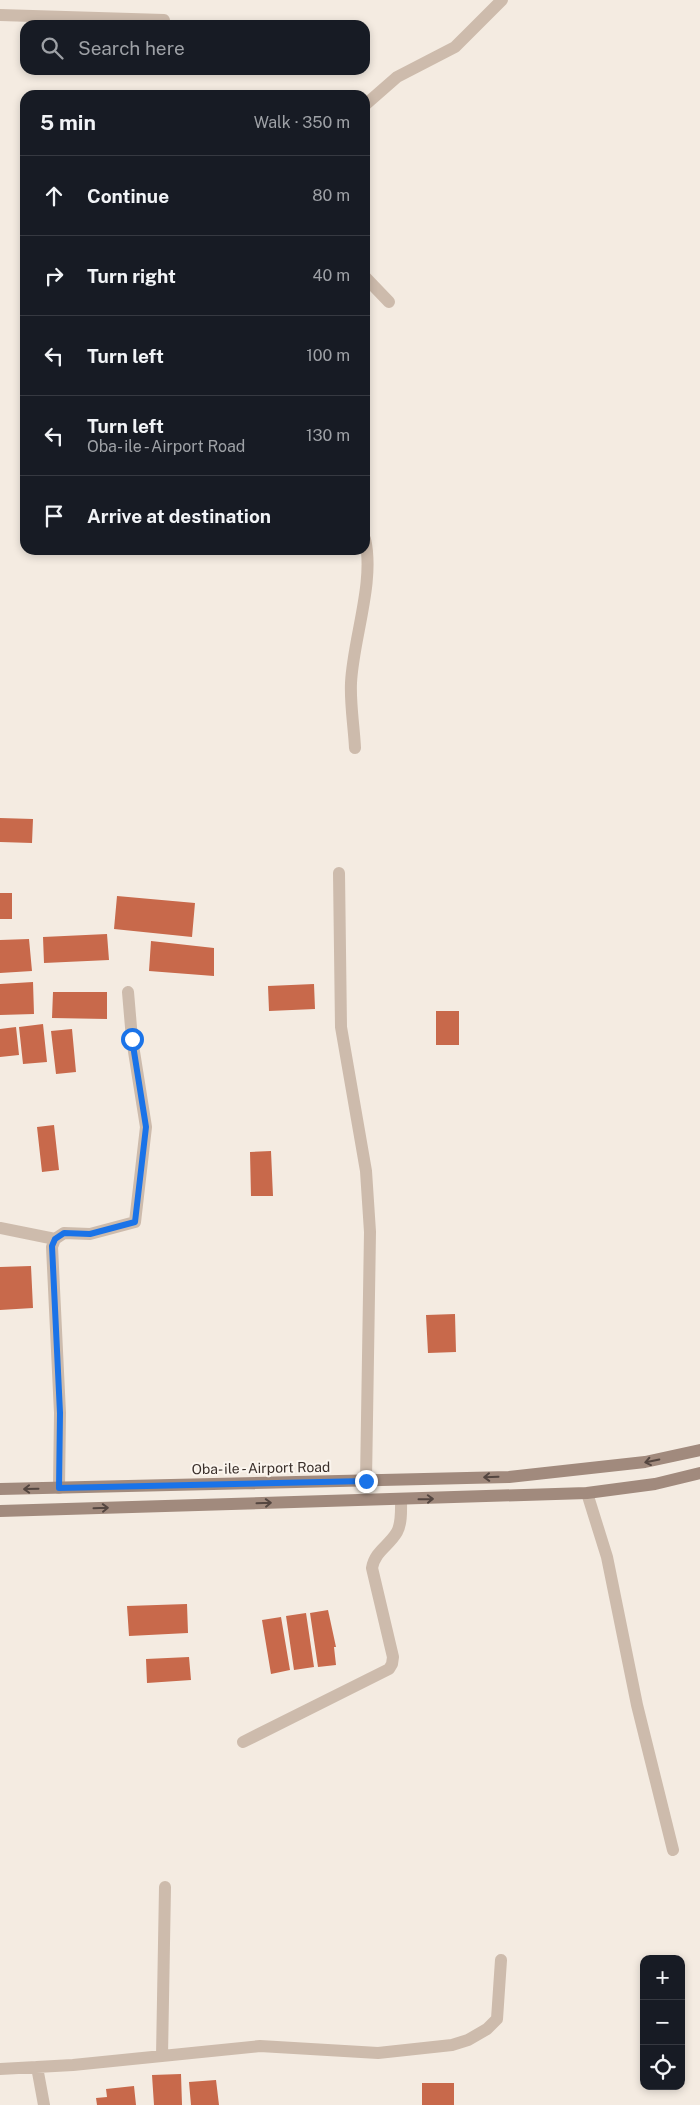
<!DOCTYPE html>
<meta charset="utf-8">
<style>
body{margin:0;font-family:"Public Sans",sans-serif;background:#242831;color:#f1f3f6}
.controls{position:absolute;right:15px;bottom:15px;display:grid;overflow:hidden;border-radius:10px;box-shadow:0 2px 8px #0003}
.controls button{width:45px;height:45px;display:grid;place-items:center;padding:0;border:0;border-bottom:1px solid #363941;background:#171b24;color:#f1f3f6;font:25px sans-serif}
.stop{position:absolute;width:15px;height:15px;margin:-11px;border:4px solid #1a73e8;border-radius:50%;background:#fff}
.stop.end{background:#1a73e8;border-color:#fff;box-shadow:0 1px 5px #0008}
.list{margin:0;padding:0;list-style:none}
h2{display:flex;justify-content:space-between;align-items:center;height:65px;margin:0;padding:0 20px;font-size:21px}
h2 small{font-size:16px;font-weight:400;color:#9ea1a6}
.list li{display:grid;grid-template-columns:32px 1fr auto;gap:15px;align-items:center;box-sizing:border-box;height:80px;padding:0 20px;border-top:1px solid #363941}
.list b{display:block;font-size:19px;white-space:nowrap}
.list p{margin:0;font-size:16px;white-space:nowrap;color:#9ea1a6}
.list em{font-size:16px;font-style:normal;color:#9ea1a6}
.icon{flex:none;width:28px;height:28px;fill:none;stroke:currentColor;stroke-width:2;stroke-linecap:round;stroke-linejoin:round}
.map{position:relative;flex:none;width:700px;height:2105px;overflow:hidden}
.search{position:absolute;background:#171b24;box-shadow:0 2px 8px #0003;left:20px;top:20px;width:350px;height:55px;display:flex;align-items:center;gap:12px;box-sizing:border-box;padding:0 18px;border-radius:15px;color:#9ea1a6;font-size:19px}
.panel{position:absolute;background:#171b24;box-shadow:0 2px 8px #0003;left:20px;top:90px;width:350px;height:465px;border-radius:15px}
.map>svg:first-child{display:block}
</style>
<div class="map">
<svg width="700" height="2105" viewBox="0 0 700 2105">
<rect width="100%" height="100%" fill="#f4ebe1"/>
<path fill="#c8694b" d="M0,818l33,1 -1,24 -32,-1z
M0,893h12v26h-12z
M117,896l78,7 -3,34 -78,-8z
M107,934l2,26 -65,3 -1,-26z
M29,939l3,32 -32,2v-33z
M151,941l63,7v28l-65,-5z
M33,982l1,32 -34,1v-31z
M314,984l1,25 -46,2 -1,-25z
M53,992h54v27l-55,-1z
M436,1011h23v34h-23z
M43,1024l4,38 -24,2 -4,-37z
M16,1027l3,28 -19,2v-28z
M72,1029l4,43 -20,2 -5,-43z
M54,1125l5,45 -17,2 -5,-45z
M271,1151l2,45h-22l-1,-44z
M31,1266l2,42 -33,2v-43z
M455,1314l1,38 -28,1 -2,-38z
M187,1604l1,29 -59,3 -2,-30z
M328,1610l8,37h-2l2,18 -18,2 -8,-54z
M306,1613l8,54 -20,3 -8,-54z
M281,1617l9,53 -19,4 -9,-54z
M189,1657l2,23 -44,3 -1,-24z
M181,2074l1,31h-28l-2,-30z
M216,2080l3,25h-28l-2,-23z
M422,2083h32v22h-32z
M134,2086l2,19h-39l-1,-7 11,-1 -1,-8z"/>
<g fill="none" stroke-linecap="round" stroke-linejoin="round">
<path stroke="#cdbbac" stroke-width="12" d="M0,15l164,5
M365,105l32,-28 58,-30 47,-47
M365,277l24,25
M355,748c-1,-21 -5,-44 -4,-65 2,-44 24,-101 14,-144
M339,873l2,154 25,144 4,61 -4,249
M0,1228l55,11
M59,1488l1,-75 -8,-166 3,-8 9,-6 26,1 45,-12 11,-95 -14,-88 -4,-47
M587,1493l20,64 30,148 36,145
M243,1742l146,-73 3,-5 1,-7 -21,-89c3,-17 17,-22 25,-36 5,-9 4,-23 4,-33
M162,2056l3,-169
M37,2067l7,38
M0,2069l73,-4 187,-19 118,7 74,-8 16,-5 19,-11 10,-10 4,-59"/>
<path stroke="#a18a7d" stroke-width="12" d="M0,1489l509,-12 136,-15 55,-12
M0,1511l587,-18 68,-9 45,-11"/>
</g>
<defs><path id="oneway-shaft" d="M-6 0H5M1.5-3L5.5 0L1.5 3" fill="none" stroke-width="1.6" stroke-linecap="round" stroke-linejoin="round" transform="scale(1.25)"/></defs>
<g stroke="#544640">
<use href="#oneway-shaft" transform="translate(652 1461) rotate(168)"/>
<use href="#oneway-shaft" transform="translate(491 1477) rotate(178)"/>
<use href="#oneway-shaft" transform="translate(31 1489) rotate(179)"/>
<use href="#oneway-shaft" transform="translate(426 1499) rotate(-1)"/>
<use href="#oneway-shaft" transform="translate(264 1503) rotate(-2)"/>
<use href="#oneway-shaft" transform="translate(101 1508) rotate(-2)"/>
</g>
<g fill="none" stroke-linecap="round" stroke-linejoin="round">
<path stroke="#1a73e8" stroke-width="6" d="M132,1039l14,88 -11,95 -45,12 -26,-1 -9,6 -3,7 8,167 -1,75 307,-7"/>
</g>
<g text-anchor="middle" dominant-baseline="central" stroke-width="4" stroke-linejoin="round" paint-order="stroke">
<g font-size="14" fill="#3b302b" stroke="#fbf5ee">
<text transform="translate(261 1468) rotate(-1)">Oba- ile - Airport Road</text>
</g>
</g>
</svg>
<div class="controls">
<button>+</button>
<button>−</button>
<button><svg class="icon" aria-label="locate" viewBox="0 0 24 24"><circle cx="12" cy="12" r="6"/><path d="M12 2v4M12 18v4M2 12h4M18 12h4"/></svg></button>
</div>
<div class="stop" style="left:132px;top:1039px"></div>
<div class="stop end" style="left:366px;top:1481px"></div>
<div class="search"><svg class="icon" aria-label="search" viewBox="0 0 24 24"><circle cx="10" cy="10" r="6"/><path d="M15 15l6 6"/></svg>Search here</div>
<section class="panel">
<h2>5 min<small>Walk · 350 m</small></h2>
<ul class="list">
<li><svg class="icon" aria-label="ahead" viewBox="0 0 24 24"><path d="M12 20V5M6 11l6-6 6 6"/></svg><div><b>Continue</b></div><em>80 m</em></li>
<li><svg class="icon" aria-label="right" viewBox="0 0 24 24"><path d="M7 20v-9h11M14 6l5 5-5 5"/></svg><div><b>Turn right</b></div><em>40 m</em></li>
<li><svg class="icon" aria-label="left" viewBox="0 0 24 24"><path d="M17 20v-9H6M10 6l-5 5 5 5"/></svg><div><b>Turn left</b></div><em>100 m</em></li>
<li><svg class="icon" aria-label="left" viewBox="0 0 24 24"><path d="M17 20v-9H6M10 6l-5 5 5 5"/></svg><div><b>Turn left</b><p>Oba- ile - Airport Road</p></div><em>130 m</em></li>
<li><svg class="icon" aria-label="arrive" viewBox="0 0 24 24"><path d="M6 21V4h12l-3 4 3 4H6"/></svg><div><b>Arrive at destination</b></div></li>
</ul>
</section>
</div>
